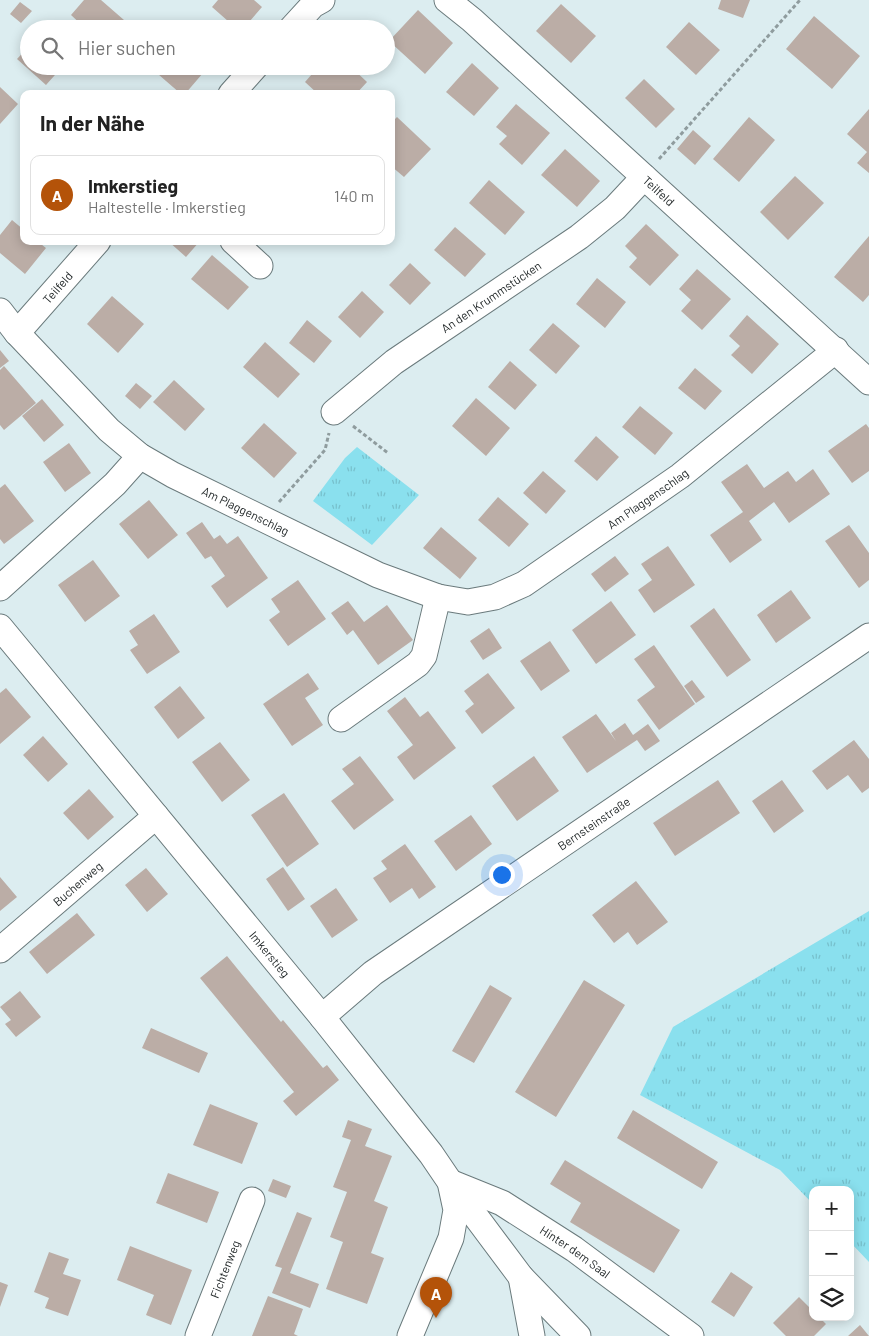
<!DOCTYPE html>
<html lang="de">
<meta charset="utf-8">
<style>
body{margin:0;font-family:Barlow,sans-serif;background:#f6f6f6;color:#222}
.controls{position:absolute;right:15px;bottom:15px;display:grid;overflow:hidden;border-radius:10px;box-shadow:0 2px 12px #0003}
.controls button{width:45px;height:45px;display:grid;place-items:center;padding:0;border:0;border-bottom:1px solid #e0e0e0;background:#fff;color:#222;font:25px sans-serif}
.you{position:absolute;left:501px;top:874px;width:18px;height:18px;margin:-12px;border:4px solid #fff;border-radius:50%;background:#1a73e8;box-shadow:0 0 0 8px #1a73e833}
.badge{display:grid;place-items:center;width:32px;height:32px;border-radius:50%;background:#b45309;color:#fff;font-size:16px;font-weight:700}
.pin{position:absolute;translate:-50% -41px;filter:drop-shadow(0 1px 2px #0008)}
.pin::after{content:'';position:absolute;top:26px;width:18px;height:15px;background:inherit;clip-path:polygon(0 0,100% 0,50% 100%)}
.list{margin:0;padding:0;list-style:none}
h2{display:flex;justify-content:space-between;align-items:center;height:65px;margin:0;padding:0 20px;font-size:21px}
h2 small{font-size:16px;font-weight:400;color:#767676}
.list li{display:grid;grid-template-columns:32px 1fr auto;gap:15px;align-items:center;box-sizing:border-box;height:80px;margin:0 10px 10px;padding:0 10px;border:1px solid #e0e0e0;border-radius:10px}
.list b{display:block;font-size:19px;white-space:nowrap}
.list p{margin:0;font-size:16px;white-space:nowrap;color:#767676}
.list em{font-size:16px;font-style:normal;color:#767676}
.icon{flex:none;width:28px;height:28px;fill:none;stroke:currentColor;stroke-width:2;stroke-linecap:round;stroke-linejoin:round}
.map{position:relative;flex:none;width:869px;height:1336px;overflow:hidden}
.search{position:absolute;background:#fff;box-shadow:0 2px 12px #0003;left:20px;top:20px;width:375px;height:55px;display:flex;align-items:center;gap:12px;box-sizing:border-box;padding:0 18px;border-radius:28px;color:#767676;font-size:19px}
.panel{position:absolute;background:#fff;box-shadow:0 2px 12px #0003;left:20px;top:90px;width:375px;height:155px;border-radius:10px}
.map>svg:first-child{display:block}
</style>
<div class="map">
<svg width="869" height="1336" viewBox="0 0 869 1336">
<defs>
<pattern id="grass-tufts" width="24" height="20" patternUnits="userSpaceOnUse" patternTransform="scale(1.25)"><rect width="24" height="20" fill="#8ae0ee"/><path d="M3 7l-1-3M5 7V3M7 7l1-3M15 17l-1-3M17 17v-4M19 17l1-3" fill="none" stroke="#77c0cc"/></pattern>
</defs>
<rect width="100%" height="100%" fill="#dcedf0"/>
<path fill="url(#grass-tufts)" d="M357,447l62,48 -47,50 -59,-44 32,-43z
M869,911v351l-19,-20v-52h-37v14l-33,-34 -140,-75 33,-68z"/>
<path fill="#bbada6" d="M84,0h17l23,20 -8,9h-30l-15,-14z
M218,0h36l8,7 -19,22h-6l-25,-22z
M721,0h29l-7,18 -25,-9z
M20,2l12,9 -11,12 -11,-9z
M561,4l35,32 -25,27 -35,-32z
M418,10l35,33 -28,31 -36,-33z
M814,16l46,40 -28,33 -46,-40z
M689,22l31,28 -24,25 -30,-28z
M29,46v20h34l-17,19 -29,-26z
M472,63l27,25 -25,28 -28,-24z
M152,66h57l-24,28h-4l-30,-26z
M319,66h31l17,16 -11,12h-38l-13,-12z
M644,79l31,30 -19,19 -31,-30z
M0,87l18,17 -18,20z
M516,104l34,29 -28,32 -23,-21 8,-8 -11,-9z
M869,109v64l-12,-10 10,-11 -20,-18z
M397,117l34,32 -27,28 -13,-11v-43z
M749,117l26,23 -36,42 -26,-23z
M693,130l18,16 -16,19 -18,-16z
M565,149l35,32 -23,26 -36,-32z
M795,176l29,27 -36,37 -28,-28z
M489,180l36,32 -20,23 -36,-32z
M12,220l12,10v11h13l9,7 -21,26 -25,-21v-18z
M646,224l33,31 -29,31 -21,-19 8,-9 -12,-12z
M455,227l31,27 -21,23 -31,-27z
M869,236v59l-6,7 -29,-25z
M168,241h32l-14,16z
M212,255l37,32 -21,23 -37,-31z
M410,263l21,20 -21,22 -21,-20z
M697,269l34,30 -29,31 -21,-19 10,-11 -12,-11z
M597,278l29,24 -21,26 -29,-24z
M362,291l22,21 -24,26 -22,-21z
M112,296l32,28 -26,29 -31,-29z
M747,315l32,29 -27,30 -21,-19 9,-9 -11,-10z
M307,320l25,21 -18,22 -25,-20z
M553,323l27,23 -24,28 -27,-24z
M265,342l35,32 -22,24 -35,-31z
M0,350l9,11 -9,7z
M510,361l27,24 -22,25 -27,-23z
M4,366l32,37 -32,27 -4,-5v-55z
M695,368l27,23 -17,19 -27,-22z
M174,380l31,29 -20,22 -32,-29z
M136,383l16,13 -12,13 -15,-13z
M476,398l34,30 -24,28 -34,-30z
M42,399l22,26 -20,17 -22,-26z
M640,406l33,27 -18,22 -33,-28z
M264,423l33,30 -23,25 -33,-30z
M866,424l3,4v43l-17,12 -24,-32z
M596,436l23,21 -22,24 -23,-20z
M69,443l22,30 -26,19 -22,-30z
M747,464l17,24 24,-17 8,11 17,-13 17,25 -41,29 -15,-21 -25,19 13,19 -32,23 -20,-28 33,-23 -22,-30z
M543,471l23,20 -20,23 -23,-21z
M5,484l29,37 -30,23 -4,-5v-51z
M498,497l31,27 -20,23 -31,-27z
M149,500l29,35 -30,24 -29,-35z
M202,522l12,17 6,-4 7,9 11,-8 30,42 -41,30 -16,-22 14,-10 -14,-20 -6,3 -19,-26z
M849,525l20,28v27l-10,8 -34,-47z
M441,527l36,31 -17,21 -37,-31z
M668,546l27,39 -41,28 -16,-23 14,-10 -11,-16z
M615,556l14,18 -24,18 -14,-18z
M93,560l27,36 -35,26 -27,-37z
M298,580l28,39 -38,27 -19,-26 11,-8 -9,-13z
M791,590l20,28 -35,25 -19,-28z
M348,601l16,21 23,-17 26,35 -35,25 -25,-35 -6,5 -16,-22z
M611,601l25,34 -40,29 -24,-34z
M714,608l37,52 -24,17 -37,-51z
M154,614l26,38 -33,22 -17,-24 8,-5 -9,-14z
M489,628l13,20 -19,12 -13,-19z
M550,641l20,30 -29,20 -21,-30z
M654,645l41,59 -36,26 -22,-30 18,-13 -21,-28z
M308,673l11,16 -14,9 18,27 -31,21 -29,-42z
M488,673l27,35 -33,26 -17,-23 9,-7 -10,-13z
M692,680l13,17 -9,6 -12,-17z
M180,686l25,32 -27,21 -24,-32z
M6,688l25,29 -31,27v-51z
M405,697l15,20 8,-6 28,37 -42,32 -17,-23 16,-12 -26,-34z
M596,714l20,27 -5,-8 14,-10 8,12 15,-11 12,17 -15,10 -8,-11 -50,33 -25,-36z
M43,736l25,28 -20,18 -25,-27z
M854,740l15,19v29l-7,5 -14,-18 -21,15 -15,-19z
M220,742l30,38 -28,22 -30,-40z
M360,756l34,44 -40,30 -23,-29 23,-17 -12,-15z
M534,756l25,35 -42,30 -25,-35z
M718,780l22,33 -65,43 -22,-33z
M782,780l22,31 -30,22 -22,-32z
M89,789l25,28 -26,23 -25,-27z
M284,793l35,51 -32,23 -36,-52z
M471,815l21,29 -36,27 -22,-30z
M405,844l31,43 -17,12 -7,-11 -22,15 -17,-25 14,-9 -6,-8z
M283,867l22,32 -17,12 -22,-32z
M146,868l22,26 -21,18 -22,-27z
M0,877l17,20 -17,14z
M636,881l32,41 -31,23 -9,-13 -14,11 -22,-28z
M336,888l22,32 -26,18 -22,-32z
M77,913l18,22 -48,39 -18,-22z
M227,956l54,66 2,-2 40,48 4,-3 12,15 -43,36 -13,-15 11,-9 -94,-114z
M584,980l41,25 -69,112 -41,-25z
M490,985l22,13 -38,65 -22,-12z
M20,991l21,26 -25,20 -11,-13 6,-4 -11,-13z
M151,1028l57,25 -9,20 -57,-25z
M210,1104l48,19 -16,41 -49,-19z
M633,1110l85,52 -16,27 -85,-51z
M348,1120l24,9 -7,17 27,10 -18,45 14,6 -17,46 13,5 -17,46 -41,-15 17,-47 -13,-5 17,-45 -14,-5 18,-47 -9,-3z
M565,1160l115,70 -26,43 -84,-51 11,-19 -31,-19z
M168,1173l51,19 -12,31 -51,-20z
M273,1179l18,7 -5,12 -18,-7z
M297,1212l15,6 -22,55 29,11 -9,24 -38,-15 10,-25 -7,-2z
M130,1246l62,24 -21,55 -25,-10 8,-20 -37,-15z
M49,1252l20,7 -6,15 18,6 -13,36 -23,-8 4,-10 -15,-6z
M731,1272l22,15 -19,30 -23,-15z
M0,1282l8,3 -8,22z
M268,1296l35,13 -9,25 4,2h-46z
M799,1297l14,14v6h6l7,7 -12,12h-28l-13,-13z
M860,1325l9,11h-21z"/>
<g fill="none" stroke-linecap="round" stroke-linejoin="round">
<g stroke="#6a7a7c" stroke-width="27">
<g id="minor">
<path id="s1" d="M447,0l25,20 397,362"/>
<path d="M291,29l22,-24 9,-5"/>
<path d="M231,94l25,-28"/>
<path d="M233,241l27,25"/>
<path id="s2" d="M0,311l17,22 92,97 31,26 33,19 205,100 60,22 30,5 27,-5 29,-13 156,-108 156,-126"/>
<path id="s3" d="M17,333l81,-92"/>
<path id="s4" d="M334,412l60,-50 185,-125 36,-29 29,-31"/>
<path d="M0,588l115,-104 25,-28"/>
<path id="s5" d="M0,627l322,390 109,137 19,28 6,28 -5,28 -41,98"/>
<path d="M341,719l77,-55 6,-8 14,-59"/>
<path id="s6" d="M0,950l156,-134"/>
<path id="s7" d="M322,1017l51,-44 496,-337"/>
<path id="s8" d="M450,1182l52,21 72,46 117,87"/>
<path d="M453,1186l68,91 57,59"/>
<path d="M521,1277l11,59"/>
<path id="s9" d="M198,1336l54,-136"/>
</g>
</g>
<path stroke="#8f9c9e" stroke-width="3" stroke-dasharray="4 2.5" stroke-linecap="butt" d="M659,159l141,-159
M353,426l35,27
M279,502l46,-52 4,-17"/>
<use href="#minor" stroke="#fff" stroke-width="25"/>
</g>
<g text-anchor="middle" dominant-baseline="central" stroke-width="4.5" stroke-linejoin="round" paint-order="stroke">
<g font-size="12" fill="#1d2324" stroke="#fff">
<text stroke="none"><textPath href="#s1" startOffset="285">Teilfeld</textPath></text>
<text stroke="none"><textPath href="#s3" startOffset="61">Teilfeld</textPath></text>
<text stroke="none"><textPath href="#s4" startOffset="195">An den Krummstücken</textPath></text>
<text stroke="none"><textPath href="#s2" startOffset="772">Am Plaggenschlag</textPath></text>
<text stroke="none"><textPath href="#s2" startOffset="321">Am Plaggenschlag</textPath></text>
<text stroke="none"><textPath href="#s7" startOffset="334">Bernsteinstraße</textPath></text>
<text stroke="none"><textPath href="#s6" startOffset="102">Buchenweg</textPath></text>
<text stroke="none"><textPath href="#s5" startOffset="424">Imkerstieg</textPath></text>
<text stroke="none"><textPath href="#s8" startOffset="144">Hinter dem Saal</textPath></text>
<text stroke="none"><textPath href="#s9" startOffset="72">Fichtenweg</textPath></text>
</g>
</g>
</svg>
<div class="controls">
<button>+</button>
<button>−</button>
<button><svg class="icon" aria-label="layers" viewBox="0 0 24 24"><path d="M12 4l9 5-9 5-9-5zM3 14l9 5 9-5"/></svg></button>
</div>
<div class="you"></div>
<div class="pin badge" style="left:436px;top:1318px">A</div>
<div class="search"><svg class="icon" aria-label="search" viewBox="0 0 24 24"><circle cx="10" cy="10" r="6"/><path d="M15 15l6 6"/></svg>Hier suchen</div>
<section class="panel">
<h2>In der Nähe<small></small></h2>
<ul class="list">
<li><span class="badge">A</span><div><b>Imkerstieg</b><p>Haltestelle · Imkerstieg</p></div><em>140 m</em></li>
</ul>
</section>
</div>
